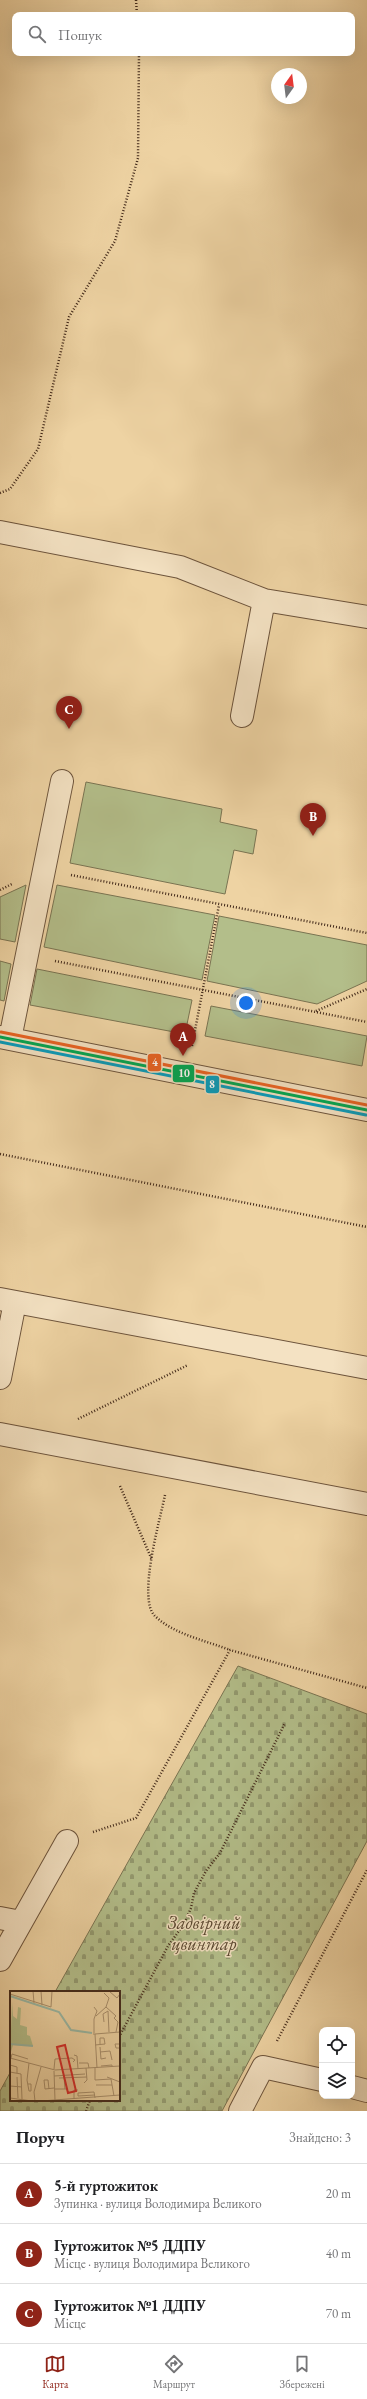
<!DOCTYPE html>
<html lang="uk">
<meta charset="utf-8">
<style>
body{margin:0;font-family:"EB Garamond",serif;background:#f6f6f6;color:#202124}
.controls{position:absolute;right:12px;bottom:12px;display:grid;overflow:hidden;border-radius:8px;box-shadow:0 4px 16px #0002}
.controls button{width:36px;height:36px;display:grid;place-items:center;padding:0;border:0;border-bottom:1px solid #e0e0e0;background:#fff;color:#202124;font:20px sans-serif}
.compass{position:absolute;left:271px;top:68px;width:36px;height:36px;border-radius:50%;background:#fff;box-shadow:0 4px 16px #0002;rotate:14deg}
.you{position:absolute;left:246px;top:1003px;width:14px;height:14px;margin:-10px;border:3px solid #fff;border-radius:50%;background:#1a73e8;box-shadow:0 0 0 6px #1a73e833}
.badge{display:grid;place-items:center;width:26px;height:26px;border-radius:50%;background:#8f2418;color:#fff;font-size:13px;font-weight:700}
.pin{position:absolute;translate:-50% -33px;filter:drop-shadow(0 1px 2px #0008)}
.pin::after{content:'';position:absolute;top:21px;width:14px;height:12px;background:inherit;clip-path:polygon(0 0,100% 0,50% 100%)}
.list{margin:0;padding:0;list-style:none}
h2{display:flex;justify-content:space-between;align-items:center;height:52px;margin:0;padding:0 16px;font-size:17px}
h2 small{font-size:13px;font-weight:400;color:#757577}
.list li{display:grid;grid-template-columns:26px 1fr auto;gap:12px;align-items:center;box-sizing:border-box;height:60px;padding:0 16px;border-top:1px solid #e0e0e0}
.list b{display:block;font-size:15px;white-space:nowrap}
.list p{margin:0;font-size:13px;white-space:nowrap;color:#757577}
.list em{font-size:13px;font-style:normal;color:#757577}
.icon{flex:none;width:22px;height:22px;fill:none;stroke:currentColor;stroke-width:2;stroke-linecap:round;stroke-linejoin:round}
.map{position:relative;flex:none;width:367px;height:2111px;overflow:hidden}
.search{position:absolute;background:#fff;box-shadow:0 4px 16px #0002;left:12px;right:12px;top:12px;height:44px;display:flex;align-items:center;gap:10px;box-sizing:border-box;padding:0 14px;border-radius:8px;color:#757577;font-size:15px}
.sheet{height:232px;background:#fff}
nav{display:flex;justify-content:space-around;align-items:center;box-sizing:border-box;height:56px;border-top:1px solid #e0e0e0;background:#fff;font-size:11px;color:#757577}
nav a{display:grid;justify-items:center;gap:2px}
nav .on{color:#8f2418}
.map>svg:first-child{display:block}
</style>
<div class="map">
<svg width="367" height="2111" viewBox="0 0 367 2111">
<defs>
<pattern id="cemetery-stones" width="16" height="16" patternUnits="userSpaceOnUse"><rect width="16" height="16" fill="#b3be8a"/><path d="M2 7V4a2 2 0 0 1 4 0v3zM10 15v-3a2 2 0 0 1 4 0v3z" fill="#939a70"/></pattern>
</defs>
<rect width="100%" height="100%" fill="#eed3a3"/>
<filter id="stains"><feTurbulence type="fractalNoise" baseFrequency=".005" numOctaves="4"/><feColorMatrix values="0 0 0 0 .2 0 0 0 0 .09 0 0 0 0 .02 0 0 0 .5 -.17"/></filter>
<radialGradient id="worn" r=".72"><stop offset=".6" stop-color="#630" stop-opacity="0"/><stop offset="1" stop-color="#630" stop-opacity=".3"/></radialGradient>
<path fill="#b3be8a" stroke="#7a7452" d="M86,782l136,27 -2,13 37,8 -4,24 -19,-4 -9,44 -155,-31z
M26,885l-11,57 -15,-3v-42z
M57,885l158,30 -13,65 -158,-33z
M219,916l148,29v36l-50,23 -110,-23z
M0,961l11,3 -7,37 -4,-1z
M37,969l155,31 -7,34 -155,-29z
M211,1006l156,30 -5,30 -157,-30z"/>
<path fill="url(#cemetery-stones)" stroke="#7a7452" d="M238,1666l129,48v127l-145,270h-222v-20l11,-20v29h108v-108h-64z"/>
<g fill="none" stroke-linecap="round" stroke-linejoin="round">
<g stroke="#6d543c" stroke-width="24">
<path id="minor" d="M0,532l180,35 84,33 103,17
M242,716l22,-116
M0,1037l367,73
M10,1039l52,-258
M0,1299l367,69
M0,1378l15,-76
M0,1434l367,70
M0,1918l21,4
M0,1960l67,-119
M352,2087l15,4
M240,2111l23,-44 59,13"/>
</g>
<path stroke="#42291a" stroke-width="2.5" stroke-dasharray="1 2" stroke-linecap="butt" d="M136,0l1,15
M0,493l10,-4 28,-40 31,-132 46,-76 23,-83 1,-105
M71,875l296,58
M0,890l12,-6
M55,961l312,61
M316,1011l51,-22
M192,1046l27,-141
M0,1154l367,73
M78,1419l110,-54
M120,1486l32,74
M165,1495c-5,25 -28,104 -10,121 18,18 52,25 75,34
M93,1832l43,-14 94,-168 137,38
M119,2037l49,-91 16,-22 7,-16 3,-15 12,-22 14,-18 65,-130
M277,2041l90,-171
M86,2111l4,-11"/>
<use href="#minor" stroke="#f4e2c3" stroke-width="22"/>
<g stroke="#f4e2c3" stroke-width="6">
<path id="bus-1" d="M0,1037l367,73"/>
</g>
<g stroke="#f4e2c3" stroke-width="6">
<path id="bus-2" d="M0,1042l366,73"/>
</g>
<g stroke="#f4e2c3" stroke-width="6">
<path id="bus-3" d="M1,1032l366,73"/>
</g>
<use href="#bus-1" stroke="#00a651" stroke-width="3"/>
<use href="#bus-2" stroke="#079cbc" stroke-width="3"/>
<use href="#bus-3" stroke="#e96222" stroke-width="3"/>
</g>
<g text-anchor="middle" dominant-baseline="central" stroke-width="3" stroke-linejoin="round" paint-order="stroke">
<g font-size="18" font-style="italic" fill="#594730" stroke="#f4e2c3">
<text x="204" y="1922">Задвірний<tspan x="204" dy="21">цвинтар</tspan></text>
</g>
</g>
<g transform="translate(10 1991)">
<rect width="110" height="110" fill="#eed3a3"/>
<path d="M2,11l1,14 4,3 1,-12 3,1 -1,17 7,2v8l3,1 3,10 -20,-1 -3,10z" fill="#b3be8a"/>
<path fill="none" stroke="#99b8a5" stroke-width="2" d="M0,5l49,16 12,18 21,3M0,53l23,2"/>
<path fill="none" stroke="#a98f6c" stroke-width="1" d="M23,0l1,12M31,0l1,14M99,0l8,7 3,-4M94,2l5,5 -3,9M0,3l41,13 1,-16M84,16l3,4 -3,8v16M96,16l10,9 -2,2 4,4 -2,10M98,20l1,21M86,25l10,-9M94,31l-1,-8 5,-3M110,53h-5l1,4h4M85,54l10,-1 -1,-6h-4v6M90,56l1,12 5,-1M90,61l10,-1 2,9M64,64l3,1 1,13M0,67l45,12 65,-4M1,67l1,-4 16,5M69,72h9l1,5M0,74l7,2v6M91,75l11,-1v2M85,77v12l16,-1 3,17M87,77l-2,-34 25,-2M44,78l1,-10 17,-1 3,2 -2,2M44,80l1,29M0,81l11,2 1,25M44,85l31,-2M7,86l1,21M54,86l1,12M97,86l13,5M49,87l28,-1M74,92l3,-3 -1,-12M18,93h3v7h-2l-2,-11 2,-17M86,94h16M0,95l12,1M39,98l-1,-9h-4l1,9 9,-1M44,98h14M85,104l-17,1v-3l16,-1 1,6M0,107l22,3M64,108v-9h4M25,110l-1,-9 7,-25M31,110l79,-6"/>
<path fill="#d62828" fill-opacity="0.15" stroke="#d62828" stroke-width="2" d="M55,54l11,46 -8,2 -11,-46z"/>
<rect width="110" height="110" fill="none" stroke="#42291a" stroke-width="2"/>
</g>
<g stroke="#f4e2c3" stroke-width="1.5">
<rect x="147" y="1053" width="15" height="19" rx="4" fill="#e96222"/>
<rect x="172" y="1064" width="23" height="19" rx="4" fill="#00a651"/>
<rect x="205" y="1075" width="15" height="19" rx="4" fill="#079cbc"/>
</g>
<g font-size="11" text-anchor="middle" font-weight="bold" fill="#fff">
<text x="155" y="1066">4</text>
<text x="184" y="1077">10</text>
<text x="212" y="1088">8</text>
</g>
<rect width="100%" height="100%" filter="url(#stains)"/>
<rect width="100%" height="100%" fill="url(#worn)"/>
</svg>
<div class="controls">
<button><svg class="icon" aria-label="locate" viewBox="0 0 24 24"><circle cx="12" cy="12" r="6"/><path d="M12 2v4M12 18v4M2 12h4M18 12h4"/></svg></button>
<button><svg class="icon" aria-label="layers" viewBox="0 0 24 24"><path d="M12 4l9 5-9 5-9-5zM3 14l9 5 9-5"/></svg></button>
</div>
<svg class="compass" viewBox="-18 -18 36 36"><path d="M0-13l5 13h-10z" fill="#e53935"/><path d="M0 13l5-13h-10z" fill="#757577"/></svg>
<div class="you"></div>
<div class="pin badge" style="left:183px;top:1056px">A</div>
<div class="pin badge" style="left:313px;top:836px">B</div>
<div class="pin badge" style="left:69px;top:729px">C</div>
<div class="search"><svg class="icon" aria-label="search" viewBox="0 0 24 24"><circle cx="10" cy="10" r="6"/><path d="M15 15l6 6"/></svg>Пошук</div>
</div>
<section class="sheet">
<h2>Поруч<small>Знайдено: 3</small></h2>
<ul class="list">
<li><span class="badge">A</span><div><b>5-й гуртожиток</b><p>Зупинка · вулиця Володимира Великого</p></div><em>20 m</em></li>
<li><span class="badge">B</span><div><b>Гуртожиток №5 ДДПУ</b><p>Місце · вулиця Володимира Великого</p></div><em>40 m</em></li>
<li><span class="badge">C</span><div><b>Гуртожиток №1 ДДПУ</b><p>Місце</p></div><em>70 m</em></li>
</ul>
</section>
<nav>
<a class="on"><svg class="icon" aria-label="map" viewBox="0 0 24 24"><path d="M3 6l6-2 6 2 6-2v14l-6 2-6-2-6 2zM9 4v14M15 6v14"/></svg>Карта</a>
<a><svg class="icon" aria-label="directions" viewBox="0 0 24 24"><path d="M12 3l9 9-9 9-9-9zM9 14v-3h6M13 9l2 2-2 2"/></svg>Маршрут</a>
<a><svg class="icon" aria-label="saved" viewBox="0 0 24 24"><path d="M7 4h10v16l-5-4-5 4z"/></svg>Збережені</a>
</nav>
